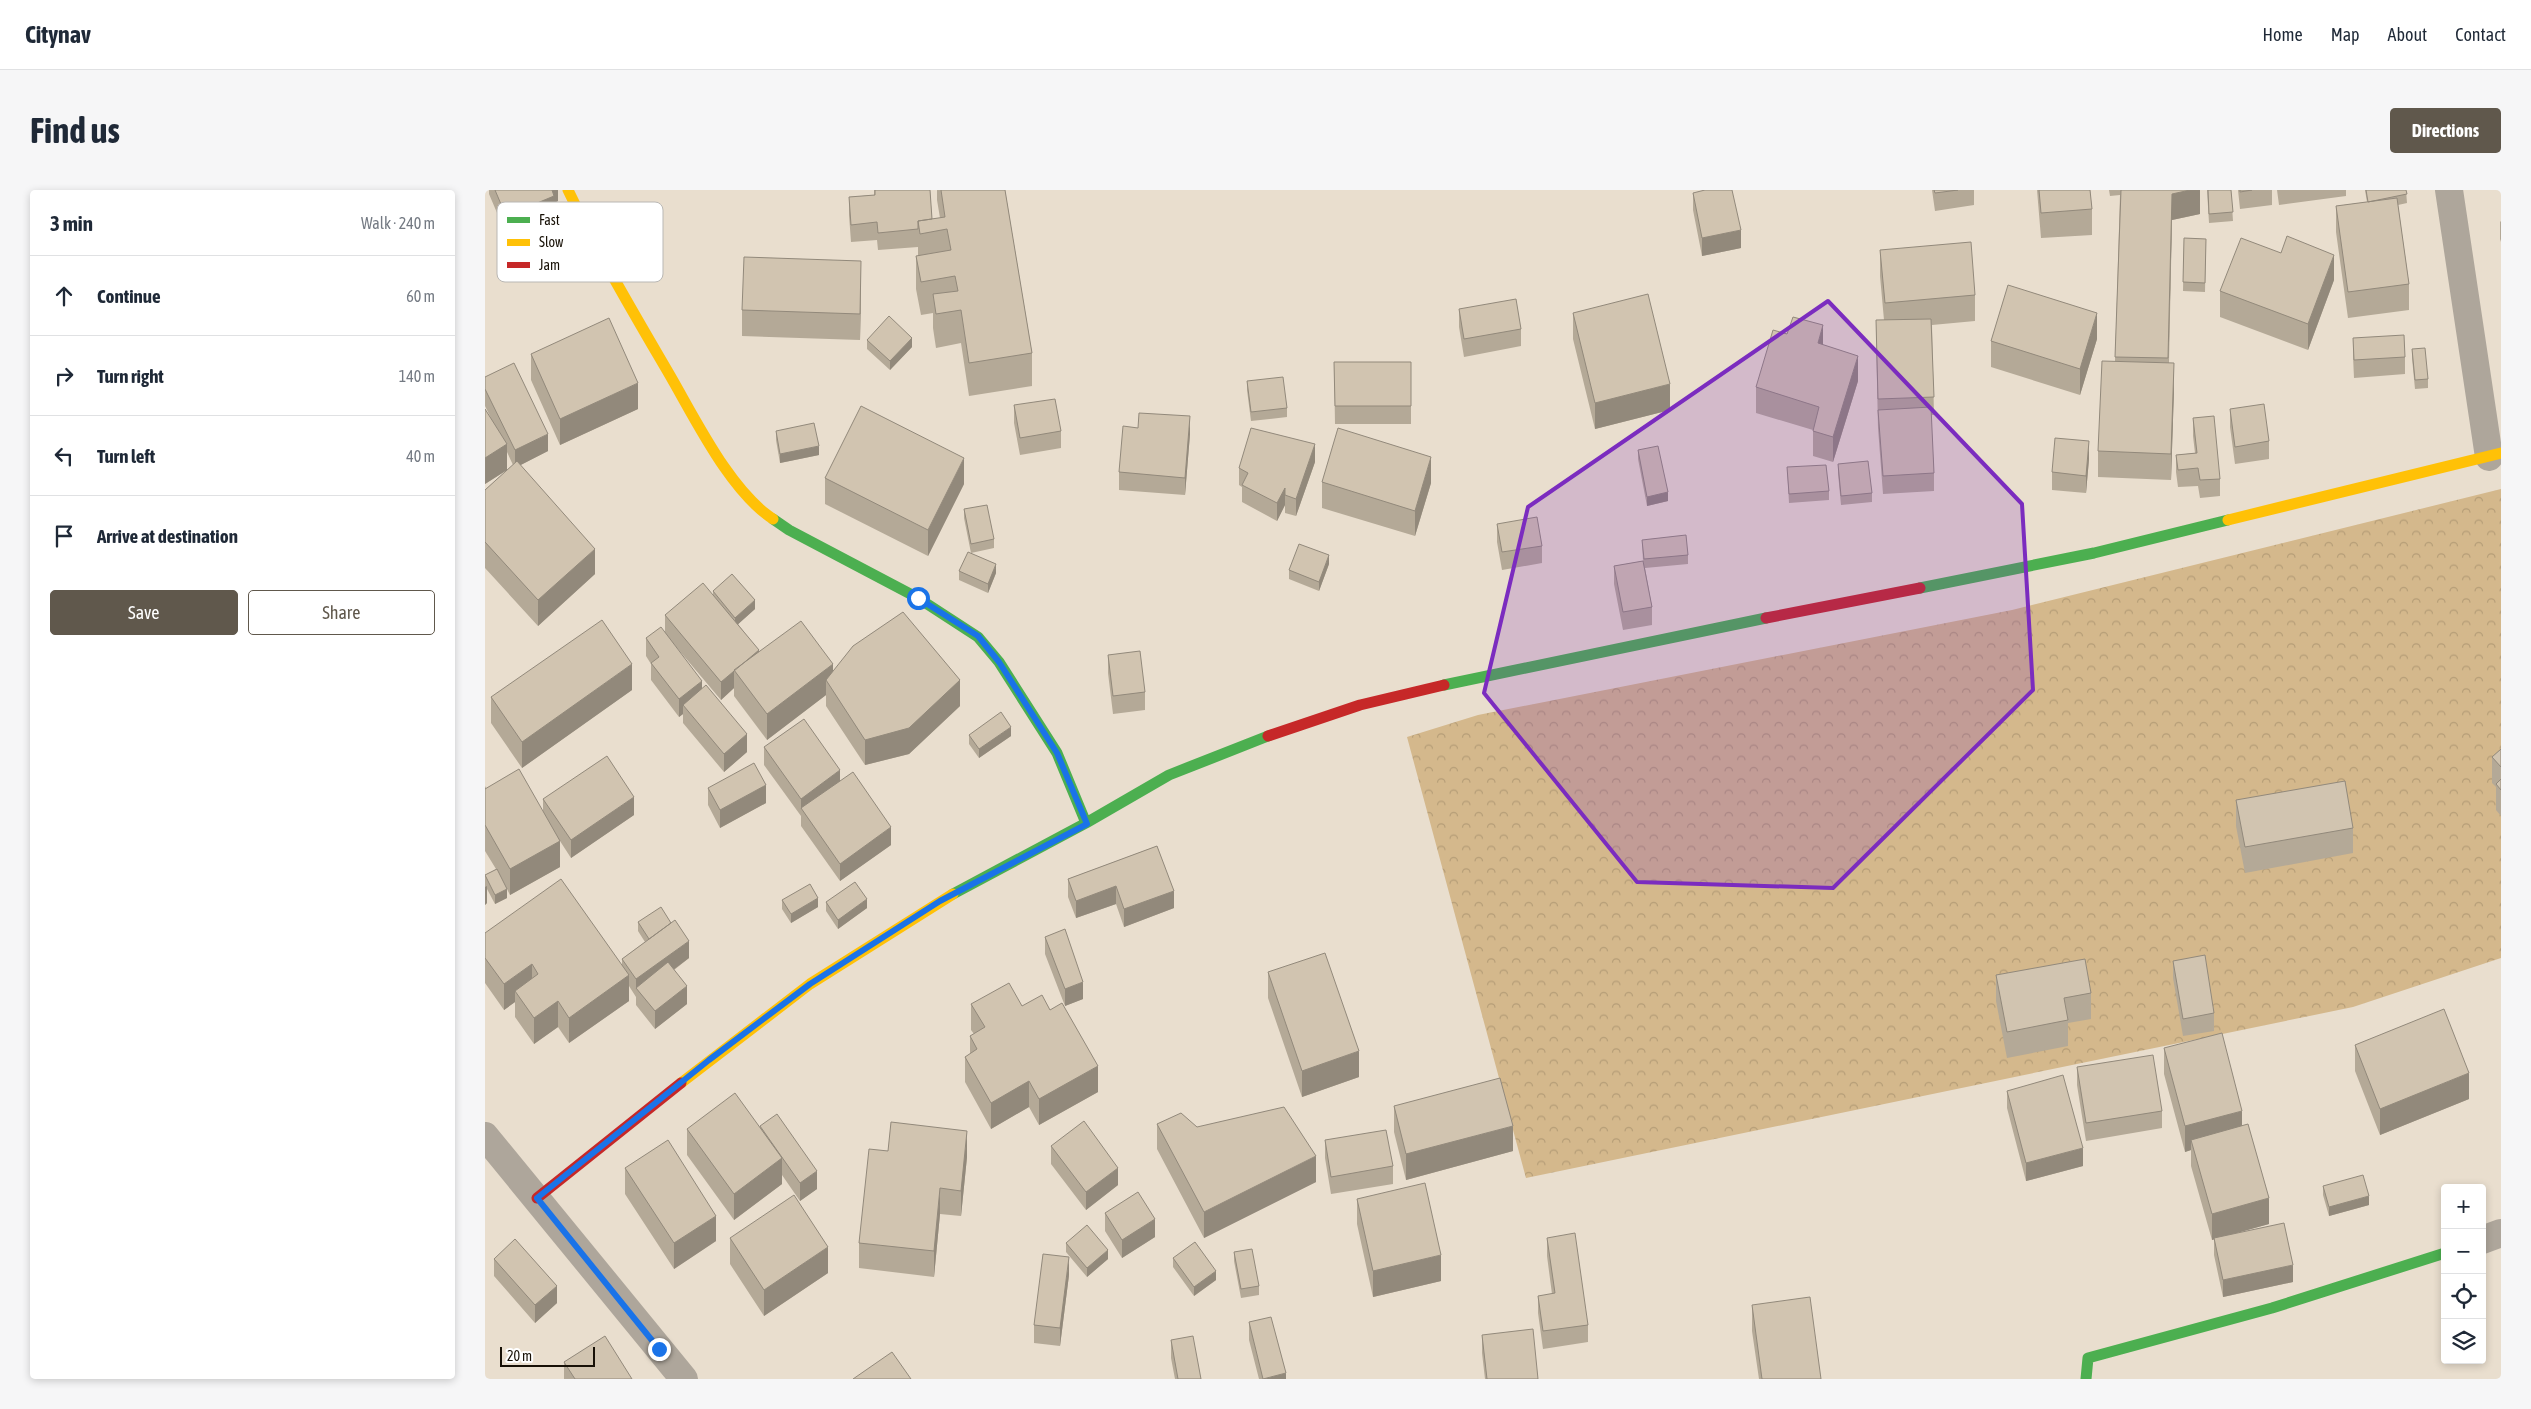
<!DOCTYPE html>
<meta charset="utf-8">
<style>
body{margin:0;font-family:"Asap Condensed",sans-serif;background:#f6f6f7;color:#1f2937}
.controls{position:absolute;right:15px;bottom:15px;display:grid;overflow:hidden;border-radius:5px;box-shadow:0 2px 8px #0003}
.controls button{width:45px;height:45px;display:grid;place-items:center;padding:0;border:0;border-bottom:1px solid #e0e1e3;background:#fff;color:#1f2937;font:25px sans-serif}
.scale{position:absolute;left:15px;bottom:12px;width:95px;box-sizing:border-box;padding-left:5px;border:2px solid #171006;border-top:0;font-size:14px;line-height:18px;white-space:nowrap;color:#171006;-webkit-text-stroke:4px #fff;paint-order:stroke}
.stop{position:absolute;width:15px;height:15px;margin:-11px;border:4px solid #1a73e8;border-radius:50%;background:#fff}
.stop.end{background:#1a73e8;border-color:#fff;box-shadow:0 1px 5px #0008}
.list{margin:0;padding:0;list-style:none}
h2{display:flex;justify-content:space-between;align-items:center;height:65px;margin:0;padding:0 20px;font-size:21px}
h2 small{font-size:16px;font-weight:400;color:#747a83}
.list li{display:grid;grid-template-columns:32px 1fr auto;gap:15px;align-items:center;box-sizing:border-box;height:80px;padding:0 20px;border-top:1px solid #e0e1e3}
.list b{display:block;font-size:19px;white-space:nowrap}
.list em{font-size:16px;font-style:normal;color:#747a83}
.actions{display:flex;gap:10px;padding:15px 20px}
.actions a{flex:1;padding:11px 0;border:1px solid #60584c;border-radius:5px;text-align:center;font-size:18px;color:#60584c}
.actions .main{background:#60584c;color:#fff}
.icon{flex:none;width:28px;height:28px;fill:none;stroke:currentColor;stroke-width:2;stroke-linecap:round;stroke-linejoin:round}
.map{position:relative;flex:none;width:2016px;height:1189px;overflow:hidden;border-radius:5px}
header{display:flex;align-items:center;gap:30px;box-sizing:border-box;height:70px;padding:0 25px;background:#fff;border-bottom:1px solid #e0e1e3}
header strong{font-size:24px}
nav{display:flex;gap:28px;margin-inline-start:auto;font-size:18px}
.intro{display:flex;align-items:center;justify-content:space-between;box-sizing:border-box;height:120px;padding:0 30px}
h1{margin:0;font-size:35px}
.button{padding:12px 22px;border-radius:5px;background:#60584c;color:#fff;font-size:18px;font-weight:700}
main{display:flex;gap:30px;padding:0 30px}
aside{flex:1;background:#fff;border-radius:5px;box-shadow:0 2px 8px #0003}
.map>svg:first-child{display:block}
</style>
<header>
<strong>Citynav</strong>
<nav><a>Home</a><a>Map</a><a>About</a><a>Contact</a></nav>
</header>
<div class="intro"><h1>Find us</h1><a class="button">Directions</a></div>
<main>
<aside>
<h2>3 min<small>Walk · 240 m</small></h2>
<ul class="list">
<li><svg class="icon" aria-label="ahead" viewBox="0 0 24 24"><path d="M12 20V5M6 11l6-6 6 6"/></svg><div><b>Continue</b></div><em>60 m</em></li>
<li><svg class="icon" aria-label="right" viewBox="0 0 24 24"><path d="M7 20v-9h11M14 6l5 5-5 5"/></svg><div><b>Turn right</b></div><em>140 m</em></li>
<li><svg class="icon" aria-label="left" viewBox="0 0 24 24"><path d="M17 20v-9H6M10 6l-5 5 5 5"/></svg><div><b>Turn left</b></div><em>40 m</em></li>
<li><svg class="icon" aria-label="arrive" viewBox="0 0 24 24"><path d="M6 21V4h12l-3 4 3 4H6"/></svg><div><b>Arrive at destination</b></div></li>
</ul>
<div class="actions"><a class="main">Save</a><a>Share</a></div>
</aside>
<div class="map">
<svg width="2016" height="1189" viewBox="0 0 2016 1189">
<defs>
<pattern id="forest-crowns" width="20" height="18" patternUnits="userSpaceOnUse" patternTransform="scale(1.25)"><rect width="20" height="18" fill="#d4b88c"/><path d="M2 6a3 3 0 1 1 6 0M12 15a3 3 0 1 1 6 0" fill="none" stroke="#b59d77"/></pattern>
</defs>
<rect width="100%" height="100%" fill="#e9dece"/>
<path fill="url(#forest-crowns)" d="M2016,299v469l-148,49 -827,171 -119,-441 71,-22 534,-105z"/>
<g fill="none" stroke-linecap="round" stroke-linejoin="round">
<path stroke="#aea69b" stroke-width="28" d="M1964,0l40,267
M0,946l199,243
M1997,1050l19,-7"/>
<path stroke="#4caf50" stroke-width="11" d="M288,329l16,11 129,68 60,39 21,25 58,91 29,70
M1435,398l174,-35 134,-33
M959,495l322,-67
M468,704l133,-71 83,-48 99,-39
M1601,1189l2,-21 184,-50 173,-55"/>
<path stroke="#ffc107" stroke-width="11" d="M83,0c30,63 65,122 100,182 27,46 61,118 105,147
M1743,330l273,-67
M196,893l129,-99 143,-90"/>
<path stroke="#c62828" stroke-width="11" d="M1281,428l154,-30
M783,546l92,-31 84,-20
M52,1008l144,-115"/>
</g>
<path fill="#b4a997" d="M4,0h69v11l-4,2v11l-48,20 -17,-40z
M389,0h56l2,29 8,-1 -3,-18v-10h68l27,163v33l-63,10 -8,-53 -25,5 -3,-20v-15l-12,2 -5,-26v-33h2v-9l-40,3 -1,-10 -26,2 -2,-27v-18l25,-2z
M1447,0h42v15l-39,6z
M1552,0h53l2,19v26l-51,3z
M1624,0h91v24l-28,6 -3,143 5,26 -3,91 -73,-3v-26l17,-90 5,-166 -10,1z
M1722,0h24l2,31 -24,2z
M1753,0h34v15l-32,4z
M1792,0h69v6l-67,9z
M1880,0h41l1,13 -9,2 11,79v26l-61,8 -12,-86v-26l31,-4z
M1208,3l48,55 -39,8 -9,-46z
M2016,31v21l-1,-3v-17z
M1699,48l22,1 -1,53 -22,-1z
M1395,60l95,45v26l-43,4 2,90h-3l3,58v18l-51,3 -5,-66 -2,-90v-18h8l-4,-44z
M1796,63l53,27 -26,70 -88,-33v-26z
M376,97l-1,53 -118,-4v-26z
M974,119l62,20v17l-57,11 -5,-30z
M1088,123l97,97 -75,19 -22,-90z
M1868,148l52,19v17l-51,4 -1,-22z
M1612,149l-17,56 -89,-28v-26z
M382,150l45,7 -22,23 -23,-21z
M1338,155l35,36 -25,81 -20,-6v-26l-57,-17v-26z
M1927,159l16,30v9l-13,1 -3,-31z
M46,164l107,55 -78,36 -29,-65z
M849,172h77v62h-76z
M0,187l63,74 -28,14 75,109 -57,52 -53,-58v-78l28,-25 -6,-13v18l-22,14v-75l6,9 -6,-12z
M762,191l40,27v9l-36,4 -4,-31z
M529,215l47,26v17l-41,7 -6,-32z
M1745,219l39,32v18l-34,5 -5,-37z
M1708,228l27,61v17l-20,2 -2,-12 -20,1 -2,-15v-17l19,-2 -2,-17z
M653,238l52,6 -5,61 -66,-5v-18z
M291,241l43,24 -39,8 -4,-23z
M1153,260l30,51 -21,5 -9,-47z
M1604,269l-3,34 -34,-3v-18z
M830,272l-19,54 -11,-3v-8l-8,16 -35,-19v-15l-3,-2v-17z
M1353,274l34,29v9l-31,3 -3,-32z
M1302,277l42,24v9l-40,3z
M340,288l139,6 -36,72 -103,-52z
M837,292l109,1 -16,53 -93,-28z
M479,319l30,30v9l-23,5 25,20 -8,20 -29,-13v-9l12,-18 -7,-35z
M1012,334l45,22v17l-40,7 -5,-28z
M1157,350l46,15v9l-43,4 7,39v18l-29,5 -9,-46v-18l29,-5z
M844,374l-10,27 -30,-12v-9z
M228,401l42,18 -17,15 21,28 74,19 127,35 -51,48 -44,11 -39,-59v-11l-59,45 -33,-44v-8l-13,12 -49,-58 30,47 45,63 -23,20 -41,-49v-9l-4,3 -28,-37v-16l-5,-8v-18l19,-6v-17l48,-20z
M623,465l37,37v18l-32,4 -5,-41z
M147,500l-110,78 -31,-45v-26z
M484,545l42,1 -32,22 -10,-14z
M279,557l76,33 51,65 -51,36 -39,-55v-10l-37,-51z
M2016,559v67l-5,-6v-23l-4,-4v-26z
M0,596l1,2 57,24v-13l91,16 -63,43 -11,-17v26l-50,28 -3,-6v9l-12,6 -8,-15v14l-2,2v-30l11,-6 -11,-18z
M223,598l58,15 -46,25 -12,-23z
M1751,610l117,28v25l-108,20 -9,-47z
M672,656l17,62 -50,19 -8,-23 -40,14 -8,-21v-18z
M297,710l36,7 -27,16 -9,-14z
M341,712l41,6 -29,21 -12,-18z
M153,732l51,36 -15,12 13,34 -32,25 -19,-24v-8l-7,-11v15l-60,42 -11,-16 -24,17 -19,-27v-15l-11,8 -19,-27v-50l137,33v-7l23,-17 -7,-11z
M560,747l38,62 -18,7 -20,-52z
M1688,771l41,52v18l-31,5 -10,-58z
M783,782l91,105 -57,20 -34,-99z
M1511,785l95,18v26l-23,4v23l-61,12 -11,-57z
M486,814l51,2 76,86 -59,33 -10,-18 -38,22 -26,-47v-25l5,-3v-18l4,-2 -3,-4z
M1870,855l114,54 -89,36 -25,-64z
M1679,858l78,78 27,98 -33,9 57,49 -70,15 -9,-42v-16l-2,1 -21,-74v-16l-6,2 -21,-78z
M1592,877l85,44v17l-76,13 -9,-56z
M1522,901l76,75 -57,15 -19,-73z
M909,916l119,45 -107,29 -12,-48z
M672,934l40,3 119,55 -112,56 -47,-89z
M275,936l57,63 -17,12 -18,-26v9l-48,36 -47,-65v-26h73z
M840,950l68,26v18l-62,10 -6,-36z
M566,956l67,39 -32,25 -35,-46z
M403,961l79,6 -6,59 -21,-2 -6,63 -75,-9v-25z
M140,978l91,73 -42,28 -49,-75z
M1838,996l46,19 -40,11 -6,-21z
M872,1009l84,82 -68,16 -16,-73z
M620,1023l50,24 -33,21 -17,-27z
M245,1048l98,35 -64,43 -34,-52z
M1062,1048l41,87v17l-45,7 -5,-36v-17l14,-2 -5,-38z
M581,1053l42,16 -21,18 -21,-25z
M749,1062l25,34v9l-18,3 -7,-37z
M688,1068l43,22 -22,16 -21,-29z
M9,1069l63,44 -22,20 -41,-47z
M584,1085l-9,71 -26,-3v-18z
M1267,1115l69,74h-62l-7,-48z
M764,1132l37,57h-27l-10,-39z
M997,1145l56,44h-53l-3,-26z
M686,1150l30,39h-26l-4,-21z
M79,1172l68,17h-68z"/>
<path fill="#92897b" d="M65,0h8v11l-4,2v11l-48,20v-18z
M1705,0h10v24l-28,6 -4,164 4,-190z
M1256,40v18l-39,8v-18z
M1849,65v25l-26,70v-26z
M376,71v26l-1,53v-26z
M1612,123v26l-17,56v-26z
M1338,135v26l-5,-8z
M427,148v9l-22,23v-9z
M1373,166v25l-25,81v-25z
M1689,173v26l-3,91v-26z
M153,193v26l-78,36v-26z
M1185,194v26l-75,19v-26z
M705,226v18l-5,61v-17z
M63,244v17l-33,17v-18z
M1604,251v18l-3,34v-17z
M22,254v26l-22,14v-26z
M830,254v18l-19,54v-17z
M334,256v9l-39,8v-9z
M946,267v26l-16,53v-25z
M479,268v26l-36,72v-26z
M800,298v17l-8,16v-18z
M1183,302v9l-21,5v-9z
M110,359v25l-57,52v-26z
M844,365v9l-10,27v-9z
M511,374v9l-8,20v-9z
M270,410v9l-20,18v-9z
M274,460v17l-25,3v18l-13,12v-18z
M147,474v26l-110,78v-26z
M348,474v26l-7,-10v15l-59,45v-26z
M475,490v26l-51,48 -44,11v-25z
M217,491v18l-19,6v9l-4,3v-18z
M526,537v9l-32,22v-9z
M262,544v18l-23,20v-18z
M355,580v18l-39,21v-10z
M281,595v18l-46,25v-18z
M149,607v18l-63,43v-18z
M406,637v18l-51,36v-17z
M75,651v26l-50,28v-26z
M2,696v17l-2,2v-18z
M631,696v18l-40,14v-17z
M22,699v9l-12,6v-9z
M689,701v17l-50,19v-18z
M333,708v9l-27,16v-9z
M382,709v9l-29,21v-9z
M204,751v17l-48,36 -5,-6v9v-18z
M47,774v25l-17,2v11l-11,8v-26z
M144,785v26l-60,42v-25z
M598,792v17l-18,7v-17z
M202,796v18l-32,25v-18z
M73,811v26l-24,17v-26z
M874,861v26l-57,20v-26z
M613,876v26l-59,33v-26z
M1984,883v26l-89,36v-26z
M544,891v26l-38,22v-26z
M1757,921v25l-51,4v10l-6,2v-26z
M1028,936v25l-107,29v-26z
M482,941v26l-6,59v-25z
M1598,958v18l-57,15v-18z
M831,966v26l-112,56v-26z
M297,968v26l-48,36v-26z
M633,978v17l-32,25v-18z
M332,981v18l-17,12v-18z
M455,998v26l-6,63v-26z
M1884,1006v9l-40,11v-9z
M1784,1008v26l-57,16v-26z
M231,1026v25l-42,28v-26z
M670,1029v18l-33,21v-18z
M343,1057v26l-64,43v-26z
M623,1060v9l-21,18v-9z
M956,1065v26l-68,16v-26z
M584,1067v18l-9,71v-18z
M1808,1075v17l-70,15v-17z
M731,1081v9l-22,16v-9z
M72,1096v17l-22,20v-18z
M801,1183v6h-22z"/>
<path fill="#d1c4b0" stroke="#92897b" d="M10,0h57l2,6 -48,20z
M390,0h55l2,29 -14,2v8l-40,4 -1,-11 -26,3 -2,-28 26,-2z
M456,0h64l27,163 -63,10 -8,-53 -25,4 -3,-20 25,-3 -3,-15 -34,6 -5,-26 35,-6 -4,-21 -27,5 -2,-13 27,-4z
M1220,0h27l9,40 -39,8 -9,-45z
M1449,0h24l-23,3z
M1554,0h51l2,19 -51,4z
M1636,0h69l-18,4 -4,164 -53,-1z
M1723,0h23l2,22 -24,2z
M1755,0h12l-12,2z
M1881,0h40l1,4 -39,8z
M1912,8l12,86 -61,8 -12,-86z
M1802,46l47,19 -26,69 -88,-33 21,-53 40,15z
M1699,48l22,1 -1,44 -22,-1z
M1486,52l4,53 -90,8 -5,-53z
M259,67l117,4 -1,53 -118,-4z
M1523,95l89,28 -17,56 -89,-28z
M1163,104l22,90 -75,19 -22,-90z
M1031,109l5,30 -57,10 -5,-30z
M404,126l23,22 -22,23 -23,-21z
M1308,127l30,8 -5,18 40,13 -25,81 -20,-6 6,-24 -63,-20 17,-57 14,4z
M124,128l29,65 -78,36 -29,-65z
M1446,129l3,78 -56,2 -2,-79z
M1919,145l1,22 -51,3 -1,-22z
M1940,158l3,31 -13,1 -3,-31z
M1617,171l72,2 -3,91 -73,-3z
M849,172h77v44h-76z
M29,173l34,71 -33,16 -30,-61v-12z
M798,187l4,31 -36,4 -4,-31z
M570,209l6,32 -41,7 -6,-33z
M1779,214l5,37 -34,6 -5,-38z
M376,216l103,52 -36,72 -103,-52z
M1446,217l3,66 -51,3 -5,-66z
M0,219l22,35 -22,14z
M654,223l51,3 -5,62 -66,-6 4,-46 15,2z
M1729,226l6,63 -20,1 -2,-12 -20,2 -2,-15 21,-2 -4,-35z
M329,233l5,23 -39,8 -4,-23z
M766,238l64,16 -19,55 -11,-4v-7l-8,15 -35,-18 6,-12 -9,-5z
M853,238l93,29 -16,54 -93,-29z
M1570,248l34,3 -3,35 -34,-4z
M1173,256l10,46 -21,5 -9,-47z
M32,271l78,88 -57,51 -53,-58v-52z
M1383,271l4,32 -31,3 -3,-32z
M1341,275l3,26 -40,3 -2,-27z
M502,315l7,34 -23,5 -7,-35z
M1052,327l5,29 -40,6 -5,-28z
M1201,345l2,20 -44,4 -2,-19z
M814,354l30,11 -10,27 -30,-12z
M483,362l28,12 -8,20 -29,-13z
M1158,371l9,46 -29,5 -9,-46z
M247,384l23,26 -20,18 -22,-27z
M218,393l56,67 -38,32 -56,-67z
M418,422l57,68 -51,48 -44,12 -39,-60 27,-34z
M117,430l30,44 -110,78 -31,-45z
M316,431l32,43 -66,50 -33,-44z
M176,437l41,54 -23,18 -28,-36 8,-6 -13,-19z
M655,461l5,41 -32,4 -5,-41z
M221,495l41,49 -23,20 -41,-49z
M516,522l10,15 -32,22 -10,-14z
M319,529l36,51 -39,29 -37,-52z
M2016,559v18l-9,-10z
M122,566l27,41 -63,43 -28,-41z
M269,573l12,22 -46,25 -12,-22z
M34,579l41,72 -50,28 -25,-44v-36z
M368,582l38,55 -51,37 -39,-56z
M2016,589v11l-5,-6z
M1860,591l8,47 -108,19 -9,-47z
M672,656l17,45 -50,18 -8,-23 -40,15 -8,-22z
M12,679l10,20 -12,6 -10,-20z
M76,689l68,96 -60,43 -11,-17 -24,17 -19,-27 23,-17 -6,-10 -28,20 -19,-26v-25z
M370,692l12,17 -29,21 -12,-18z
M325,694l8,14 -27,16 -9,-14z
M176,717l10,16 -22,16 -11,-17z
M190,730l14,21 -53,38 -14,-20z
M580,739l18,53 -18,7 -20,-52z
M840,763l34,98 -57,20 -34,-99z
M1720,765l9,58 -31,6 -10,-58z
M1600,769l6,34 -27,5 4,22 -61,12 -11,-57z
M183,772l19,24 -32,25 -19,-23z
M524,793l13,23 20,-11 8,15 12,-7 36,63 -59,33 -10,-18 -38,22 -26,-46 12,-8 -7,-13 15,-9 -14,-23z
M1959,819l25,64 -89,36 -25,-64z
M1737,843l20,78 -57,15 -21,-78z
M1668,865l9,56 -76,12 -9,-56z
M1578,885l20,73 -57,15 -19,-72z
M1015,888l13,48 -107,28 -12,-48z
M250,903l47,65 -48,36 -47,-65z
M799,917l32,49 -112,56 -47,-88 24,-11 16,14z
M292,924l40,57 -17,12 -40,-57z
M599,931l34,47 -32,24 -35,-46z
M406,932l76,9 -6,60 -21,-3 -6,63 -75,-8 10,-94 19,2z
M1763,934l21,74 -57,16 -21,-74z
M901,940l7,36 -62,11 -6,-37z
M183,950l48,76 -42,27 -49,-75z
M1878,985l6,21 -40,11 -6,-21z
M940,993l16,72 -68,16 -16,-72z
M653,1002l17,27 -33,21 -17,-27z
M309,1005l34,52 -64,43 -34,-52z
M1799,1033l9,42 -70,15 -9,-42z
M602,1035l21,25 -21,18 -21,-25z
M1090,1043l13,92 -45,6 -5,-35 17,-3 -8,-55z
M30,1049l42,47 -22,19 -41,-46z
M710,1052l21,29 -22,16 -21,-29z
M767,1059l7,37 -18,3 -7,-37z
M558,1064l26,3 -9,71 -26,-3z
M1325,1107l11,82h-59l-10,-74z
M786,1127l15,56 -23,6 -14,-57z
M1048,1139l5,50h-51l-5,-44z
M120,1146l27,43h-57l-11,-17z
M708,1146l8,43h-23l-7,-39z
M407,1162l19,27h-58z"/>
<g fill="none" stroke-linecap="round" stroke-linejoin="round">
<path stroke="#1a73e8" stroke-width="6" d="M174,1159l-122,-151 172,-138 101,-76 130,-83 147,-77 -30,-71 -58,-91 -21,-26 -60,-38"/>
</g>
<path fill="#7b2cbf" fill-opacity="0.2" stroke="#7b2cbf" stroke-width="4" stroke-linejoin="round" d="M1343,111l194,203 11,186 -200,198 -196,-6 -153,-189 44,-186z"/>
<rect x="12" y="12" width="166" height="80" rx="8" fill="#fff" stroke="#b9b7b4" stroke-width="1"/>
<rect x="22" y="27" width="23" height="6" fill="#4caf50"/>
<rect x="22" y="49" width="23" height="7" fill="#ffc107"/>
<rect x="22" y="72" width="23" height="6" fill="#c62828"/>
<g font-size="14" fill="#171006">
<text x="54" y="35">Fast</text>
<text x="54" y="57">Slow</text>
<text x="54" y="80">Jam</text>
</g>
</svg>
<div class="controls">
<button>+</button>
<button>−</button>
<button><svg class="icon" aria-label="locate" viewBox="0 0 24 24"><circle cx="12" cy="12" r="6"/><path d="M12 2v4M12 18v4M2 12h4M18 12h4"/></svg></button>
<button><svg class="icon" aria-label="layers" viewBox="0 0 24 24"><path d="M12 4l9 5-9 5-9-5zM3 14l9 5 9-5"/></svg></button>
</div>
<div class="scale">20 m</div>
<div class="stop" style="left:433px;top:408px"></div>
<div class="stop end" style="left:174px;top:1159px"></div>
</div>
</main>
